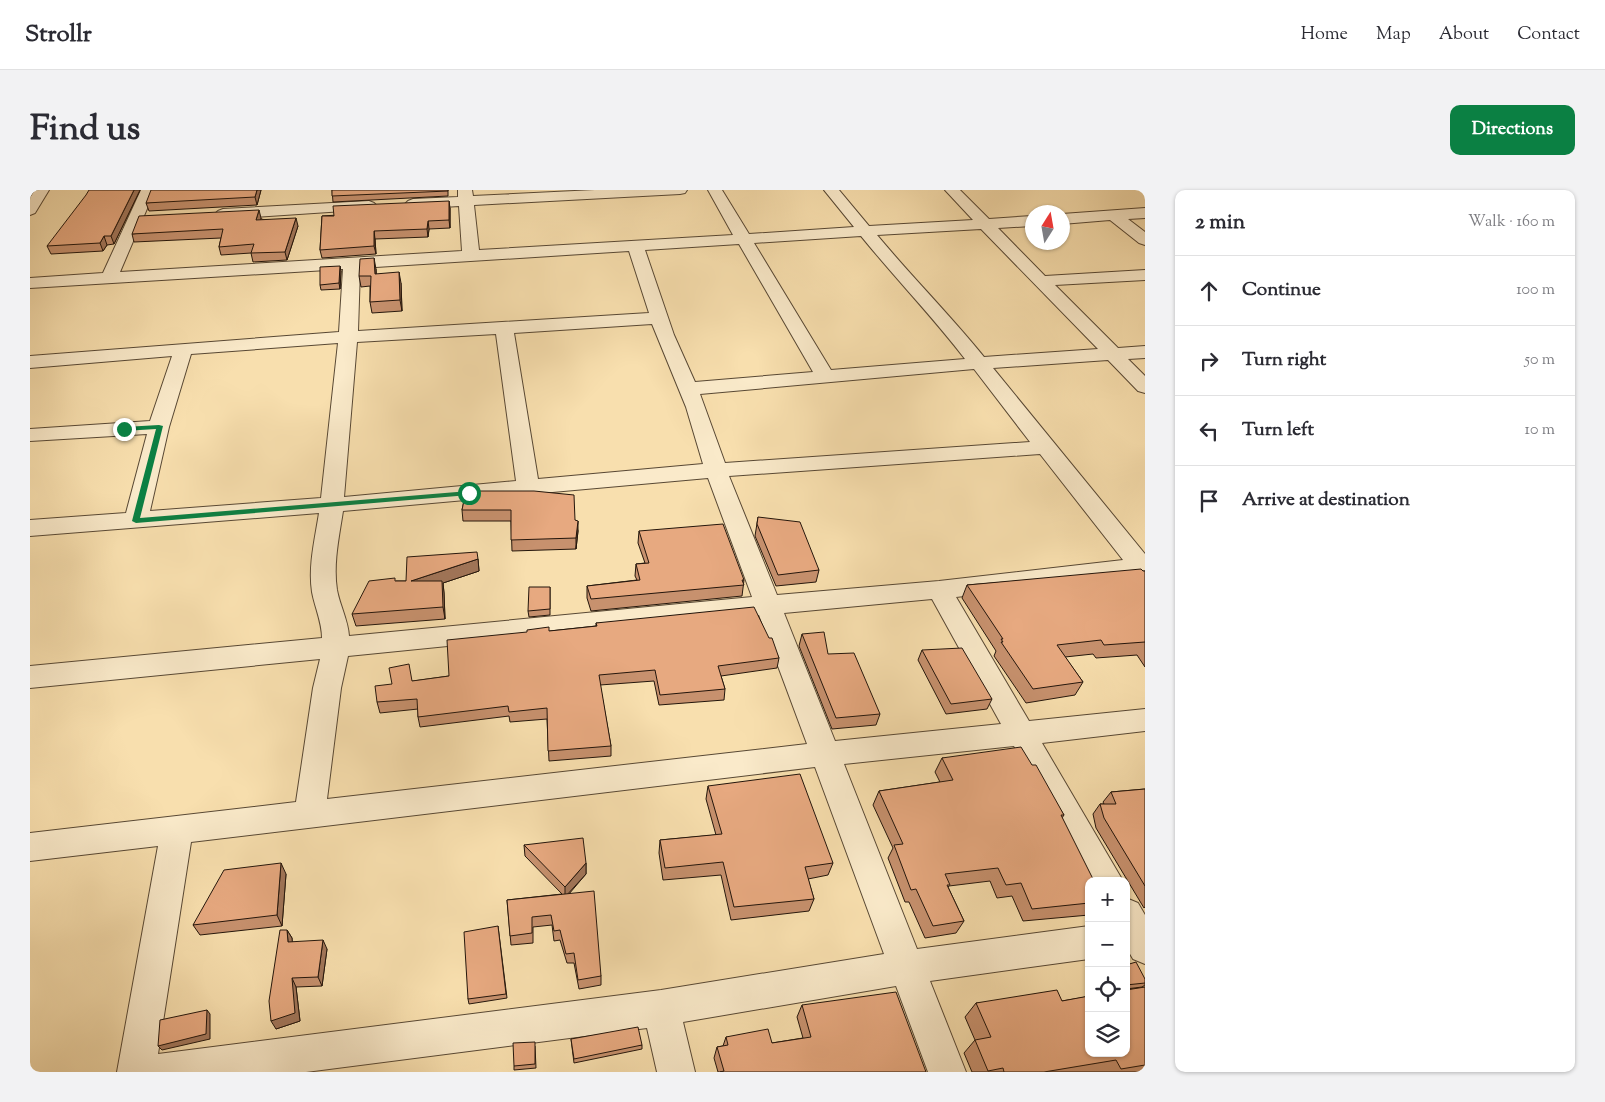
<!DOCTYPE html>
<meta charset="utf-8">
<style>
body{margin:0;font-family:"Sorts Mill Goudy",serif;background:#f2f2f3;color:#2b2b33}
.controls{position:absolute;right:15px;bottom:15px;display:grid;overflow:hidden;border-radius:10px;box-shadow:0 1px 4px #0004}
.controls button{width:45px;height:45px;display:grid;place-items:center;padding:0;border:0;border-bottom:1px solid #e1e1e2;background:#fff;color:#2b2b33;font:25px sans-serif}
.compass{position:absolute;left:995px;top:15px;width:45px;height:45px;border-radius:50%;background:#fff;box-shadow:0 1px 4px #0004;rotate:11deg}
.stop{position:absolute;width:15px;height:15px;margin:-11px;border:4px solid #0b8043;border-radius:50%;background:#fff}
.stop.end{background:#0b8043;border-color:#fff;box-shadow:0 1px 5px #0008}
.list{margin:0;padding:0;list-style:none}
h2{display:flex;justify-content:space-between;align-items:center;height:65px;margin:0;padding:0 20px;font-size:21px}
h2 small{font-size:16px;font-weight:400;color:#7c7c81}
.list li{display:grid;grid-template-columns:32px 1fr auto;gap:15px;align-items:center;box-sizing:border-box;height:70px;padding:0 20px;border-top:1px solid #e1e1e2}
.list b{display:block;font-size:19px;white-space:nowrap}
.list em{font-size:16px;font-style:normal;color:#7c7c81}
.icon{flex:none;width:28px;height:28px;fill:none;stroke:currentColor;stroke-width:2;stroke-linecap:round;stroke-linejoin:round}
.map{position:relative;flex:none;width:1115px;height:882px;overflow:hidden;border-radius:10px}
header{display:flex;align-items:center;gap:30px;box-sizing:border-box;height:70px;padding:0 25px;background:#fff;border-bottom:1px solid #e1e1e2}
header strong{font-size:24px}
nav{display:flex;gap:28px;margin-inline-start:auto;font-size:18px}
.intro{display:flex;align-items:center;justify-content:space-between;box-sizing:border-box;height:120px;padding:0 30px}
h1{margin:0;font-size:35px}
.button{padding:12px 22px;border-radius:10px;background:#0b8043;color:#fff;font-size:18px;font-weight:700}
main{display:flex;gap:30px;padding:0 30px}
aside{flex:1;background:#fff;border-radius:10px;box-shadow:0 1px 4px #0004}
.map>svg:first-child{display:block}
</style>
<header>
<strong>Strollr</strong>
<nav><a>Home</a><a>Map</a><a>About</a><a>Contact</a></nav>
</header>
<div class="intro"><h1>Find us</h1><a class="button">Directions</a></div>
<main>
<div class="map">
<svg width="1115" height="882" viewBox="0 0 1115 882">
<rect width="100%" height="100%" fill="#f8dfae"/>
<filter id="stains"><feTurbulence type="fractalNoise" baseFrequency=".004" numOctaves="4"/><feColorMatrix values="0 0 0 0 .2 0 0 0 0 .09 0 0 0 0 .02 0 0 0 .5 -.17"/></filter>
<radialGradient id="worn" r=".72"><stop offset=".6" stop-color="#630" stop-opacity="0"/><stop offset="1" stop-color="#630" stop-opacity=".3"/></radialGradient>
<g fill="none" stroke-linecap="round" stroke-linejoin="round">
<g stroke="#584834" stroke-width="2">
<path id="minor" d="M5,0h14l-14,23 -5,2v-17z
M111,0h14l-35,82 342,-21 -3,-45 -46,3 -5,-2 -3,-3 3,-3 5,-2 45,-2v-7h14l1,6 122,-6h92l-2,3 -5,1 -206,11 5,45 254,-15 -25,-45h14l27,44 105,-7 -30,-37h15l30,36 104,-6 -28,-30h15l29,29 43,-3v10l-34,2 47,48 100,-6v10l-90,5 63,63 27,-2v12l-17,1 17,17v17l-7,-2 -30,-31 -115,8 152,186v21l-189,22 73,124 116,-12v22l-103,12 81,138h-34l-75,-135 -170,18 73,185 172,-23v33l-159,22 36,91h-38l-32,-86 -213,36 12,50h-38l-10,-44 -341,44h-189l41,-226 -128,15v-28l266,-31 17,-114 7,-29 -290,29v-22l292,-28c0,-16 -7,-30 -10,-46 -4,-26 3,-53 7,-79l-289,23v-16l96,-7 21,-79 -117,7v-12l120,-8 22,-65 -142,12v-12l309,-24 4,-63 -313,19v-10l73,-5zM951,39l117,120 -114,8c-34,-42 -72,-80 -107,-122zM831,46c34,42 71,80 104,123l-134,11 -77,-127zM709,54l74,128 -118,10 -21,-47 -29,-85zM599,61l20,62 -291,18 2,-63zM622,134l34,83 17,57 -165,15 -24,-146zM466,144l20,147 -172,16 13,-155zM308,153l-17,155 -171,13 19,-84 22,-73zM944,179l56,73 -305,21 -25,-69zM1010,264l83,106 -184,21 -162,14 -48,-119zM678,288l44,119 -403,39c-1,-16 -9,-30 -12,-46 -4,-26 2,-53 6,-79zM902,409l69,125 -166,17 -51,-128zM729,425l48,129 -480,55 14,-111 7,-32zM785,577l69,187 -223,36 -503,64 33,-212z
M339,11l5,2 3,3 -3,3 -151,10 -5,-2 -3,-3 3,-3 5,-2z
M1115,18v10l-17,1 17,13v13l-6,-2 -29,-23 -48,4v-10z
M1096,708l12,5 7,12v49l-12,-5 -7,-12z"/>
</g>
<use href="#minor" fill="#faeaca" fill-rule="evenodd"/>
</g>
<path fill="#c7916e" stroke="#23150b" d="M110,0l-26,54 -7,1 -4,6 -52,3 -4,-8z
M231,0l-4,15 -108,6 -3,-8z
M302,0h116v6l-115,6z
M420,18v20l-21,1 -1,8 -53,2 1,15 -54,4 -2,-8 2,-34z
M231,28v1l37,7 -11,34 -34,2 -2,-9 -30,2 -2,-8 2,-9 -87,4 -2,-8z
M346,79v5l25,9 1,28 -30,2 -2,-11v-16l-9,1 -2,-11z
M311,81l-1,18 -19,1 -1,-5z
M436,301l109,29 3,11 -2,18 -64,2 -1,-30h-48l-1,-11z
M728,327l61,53 -3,12 -40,4 -21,-50z
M609,341l105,49 -2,16 -151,15 -4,-13v-12l50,-6 -2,-4 1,-12 9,-1 -7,-20z
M448,369l1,12 -36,12 1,10 1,26 -89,7 -4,-12 44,-33h10z
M1115,381v96l-8,-12 -41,3 -3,-4 -28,3 18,25 -8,13 -49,8 -32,-47 2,-5 -34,-53 5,-13z
M520,397v28l-21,2 -1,-6z
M566,433l173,15 10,20 -2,10 -56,8 4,13 -1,11 -65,5 -5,-24 -54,4 11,61v10l-62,5 -2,-42 -37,3 -1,-6 -89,11 -2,-10v-8l-38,4 -3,-11 15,-18 57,-8 101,-45 46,-5z
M772,444l78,80 -4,11 -44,4 -33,-83z
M892,460l70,49 -5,10 -41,5 -28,-54z
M912,568l90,7 32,50 -2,3 27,63v34l-66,6 -11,-25 -15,2 -7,-17 -41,5 -1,1 16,34 -8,12 -31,5 -16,-36h-4l-17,-44 5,-10 -20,-43 6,-14 61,-9 -5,-10z
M678,596l125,77 -5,12 -20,4 6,20 -5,12 -78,9 -10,-45 -58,5 -4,-27 1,-13 56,-5 -10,-36z
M1115,599v118l-1,1 -48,-80 -3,-14 7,-10h4l-1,-2 8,-10z
M494,655l62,18v11l-17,20 32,82v9l-22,4 -5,-26h-7l-7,-23 -6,1 -2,-16 -19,2v16l-22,2 -4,-45 55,-6 -37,-38z
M256,684l-4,52 -82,9 -7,-10z
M468,736l9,72 -38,6 -1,-5z
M257,740l5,8v4l35,7 -5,37 -26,1 4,34 -24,8z
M1096,775l19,14v6l-3,2 -16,2z
M1115,797v85h-173l-8,-19 11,-13 -10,-23 11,-14 86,-2z
M772,815l124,67h-208l-4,-14 3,-11 6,-1 3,-9 46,6 31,-5 -6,-21z
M541,849l71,6v4l-68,14z
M505,856l1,22 -22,2v-4z"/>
<path fill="#a2765a" stroke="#23150b" d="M104,0h6l-26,54 -3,-8z
M227,0h4l-4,15 -2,-8z
M419,11l1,7v20l-1,-8z
M229,20l2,8 -3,10 -2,-8z
M266,28l2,8 -11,34 -2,-8z
M398,31l1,8 -1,8 -1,-8z
M344,41l1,8 1,15 -2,-8z
M74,46l3,9 -4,6 -3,-8z
M344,68l2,11 1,16 -2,-11z
M310,76l1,5 -1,18 -1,-6z
M369,82l2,11 1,28 -2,-11z
M548,331v10l-2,18v-11z
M448,369l1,12 -36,12 1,10 1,26 -2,-12 -32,-26z
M251,673l5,11 -4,52 -5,-11z
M556,673v11l-21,23v-10z
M257,740l5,8 1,12 -5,-8z
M293,750l4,9 -5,37 -4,-9z
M262,788l4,9 4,34 -24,8 -5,-8z
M177,820l3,4v25l-48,11 -4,-4z"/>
<path fill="#e7a980" stroke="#23150b" d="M59,0h45l-23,46h-7l-4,7 -53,3 39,-51z
M121,0h106l-2,7 -109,6z
M302,0h116v1l-116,5z
M419,11v19l-21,1 -1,8 -53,2v15l-54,4 2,-34h12l-1,-10z
M229,20l-3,10 40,-2 -11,34 -34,1 3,-9 -35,3 4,-18 -91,5 7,-18z
M344,68l1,16 24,-2 1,28 -30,2 1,-26h-12l1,-17z
M310,76l-1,17 -19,2v-18z
M436,301h68l40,4 1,25 3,1 -2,17 -65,2v-30h-49z
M728,327l42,5 19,48 -41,5 -21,-51z
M693,334l21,56h-2l2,5 -153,14 -4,-13 53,-6 -4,-16 13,-1 -10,-32z
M447,362l1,7 -67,22h31l1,26 -91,7 17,-33 26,-3v3h11l1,-24z
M1111,379l2,2h2v71l-41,3 -3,-5 -44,5 26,37 -50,7 -32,-47h2l-2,-3h2l-36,-54z
M499,397h21v22l-22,2z
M724,417l15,31h3l7,20 -61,8 7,23 -65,6 -5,-25 -56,5 12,71 -63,5 -1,-43 -38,4 -1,-6 -90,11 -1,-18 -40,3 -2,-16 17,-2 -3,-16 20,-4 3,17 37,-5 -2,-36 80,-8v-2l22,-3v4l48,-5 -1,-3z
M794,442l4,22 26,-1 26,61 -44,4 -34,-84z
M932,458l30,51 -41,5 -29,-54z
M991,557l11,18h4l28,50h-3l33,66h-5v22l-57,6 -11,-26 -15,2 -8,-17 -53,6 5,11h-3l17,36 -31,5 -17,-37 -5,1 -17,-45 9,-1 -24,-53 74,-11 -11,-22z
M770,584l33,89 -28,4 9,32 -80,8 -11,-45 -58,6 -5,-28 62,-6 -14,-48z
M1115,599v97l-41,-68 -4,-14h16l-5,-12z
M553,648l3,25 -21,24 -41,-42z
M251,673l-4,52 -84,10 31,-55z
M564,701l7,85 -23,4 -4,-27 -8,1 -6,-24 -6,1 -3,-16 -19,2v16l-22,3 -3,-36z
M468,736l8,68 -38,5 -4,-67z
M250,740h7l1,12 35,-2 -5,37 -26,1 3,35 -24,8 -2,-20z
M1106,772l9,17v4l-19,2v-20z
M1115,797v78l-24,4 -5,-9 -72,12h-40l-1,-4 -15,3 -13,-31 16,-3 -15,-34 81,-13 5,11 27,-5v57h37v-63z
M866,802l30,80h-206l4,-1 -7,-24 11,-2 -2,-8 42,-8 4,14 39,-6 -9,-32z
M177,820l-1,24 -48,12 2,-26z
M608,837l4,18 -68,14 -3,-20z
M505,852v22l-21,2 -1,-23z"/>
<path fill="#0b8043" d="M129,235l4,1 -23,92 329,-27 4,2 -4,2 -333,28 -4,-2 24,-92 -32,2 -4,-2 4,-2z"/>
<rect width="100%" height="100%" filter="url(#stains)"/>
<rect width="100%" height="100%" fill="url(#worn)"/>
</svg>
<div class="controls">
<button>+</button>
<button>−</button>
<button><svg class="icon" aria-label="locate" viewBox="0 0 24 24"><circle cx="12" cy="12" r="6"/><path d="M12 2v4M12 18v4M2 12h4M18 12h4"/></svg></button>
<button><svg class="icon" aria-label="layers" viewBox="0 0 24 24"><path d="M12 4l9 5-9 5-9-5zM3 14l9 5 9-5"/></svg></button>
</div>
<svg class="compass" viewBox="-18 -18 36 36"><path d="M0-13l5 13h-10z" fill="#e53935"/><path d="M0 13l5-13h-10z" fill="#7c7c81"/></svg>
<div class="stop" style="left:439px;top:303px"></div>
<div class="stop end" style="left:94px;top:239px"></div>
</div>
<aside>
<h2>2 min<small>Walk · 160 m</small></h2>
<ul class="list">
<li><svg class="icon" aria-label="ahead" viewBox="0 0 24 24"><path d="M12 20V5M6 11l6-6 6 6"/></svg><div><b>Continue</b></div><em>100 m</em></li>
<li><svg class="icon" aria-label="right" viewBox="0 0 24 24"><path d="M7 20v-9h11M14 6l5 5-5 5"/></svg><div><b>Turn right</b></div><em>50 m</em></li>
<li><svg class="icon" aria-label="left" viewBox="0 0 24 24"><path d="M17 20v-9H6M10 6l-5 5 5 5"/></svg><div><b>Turn left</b></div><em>10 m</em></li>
<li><svg class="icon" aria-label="arrive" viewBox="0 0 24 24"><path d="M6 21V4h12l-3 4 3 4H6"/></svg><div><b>Arrive at destination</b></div></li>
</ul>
</aside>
</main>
